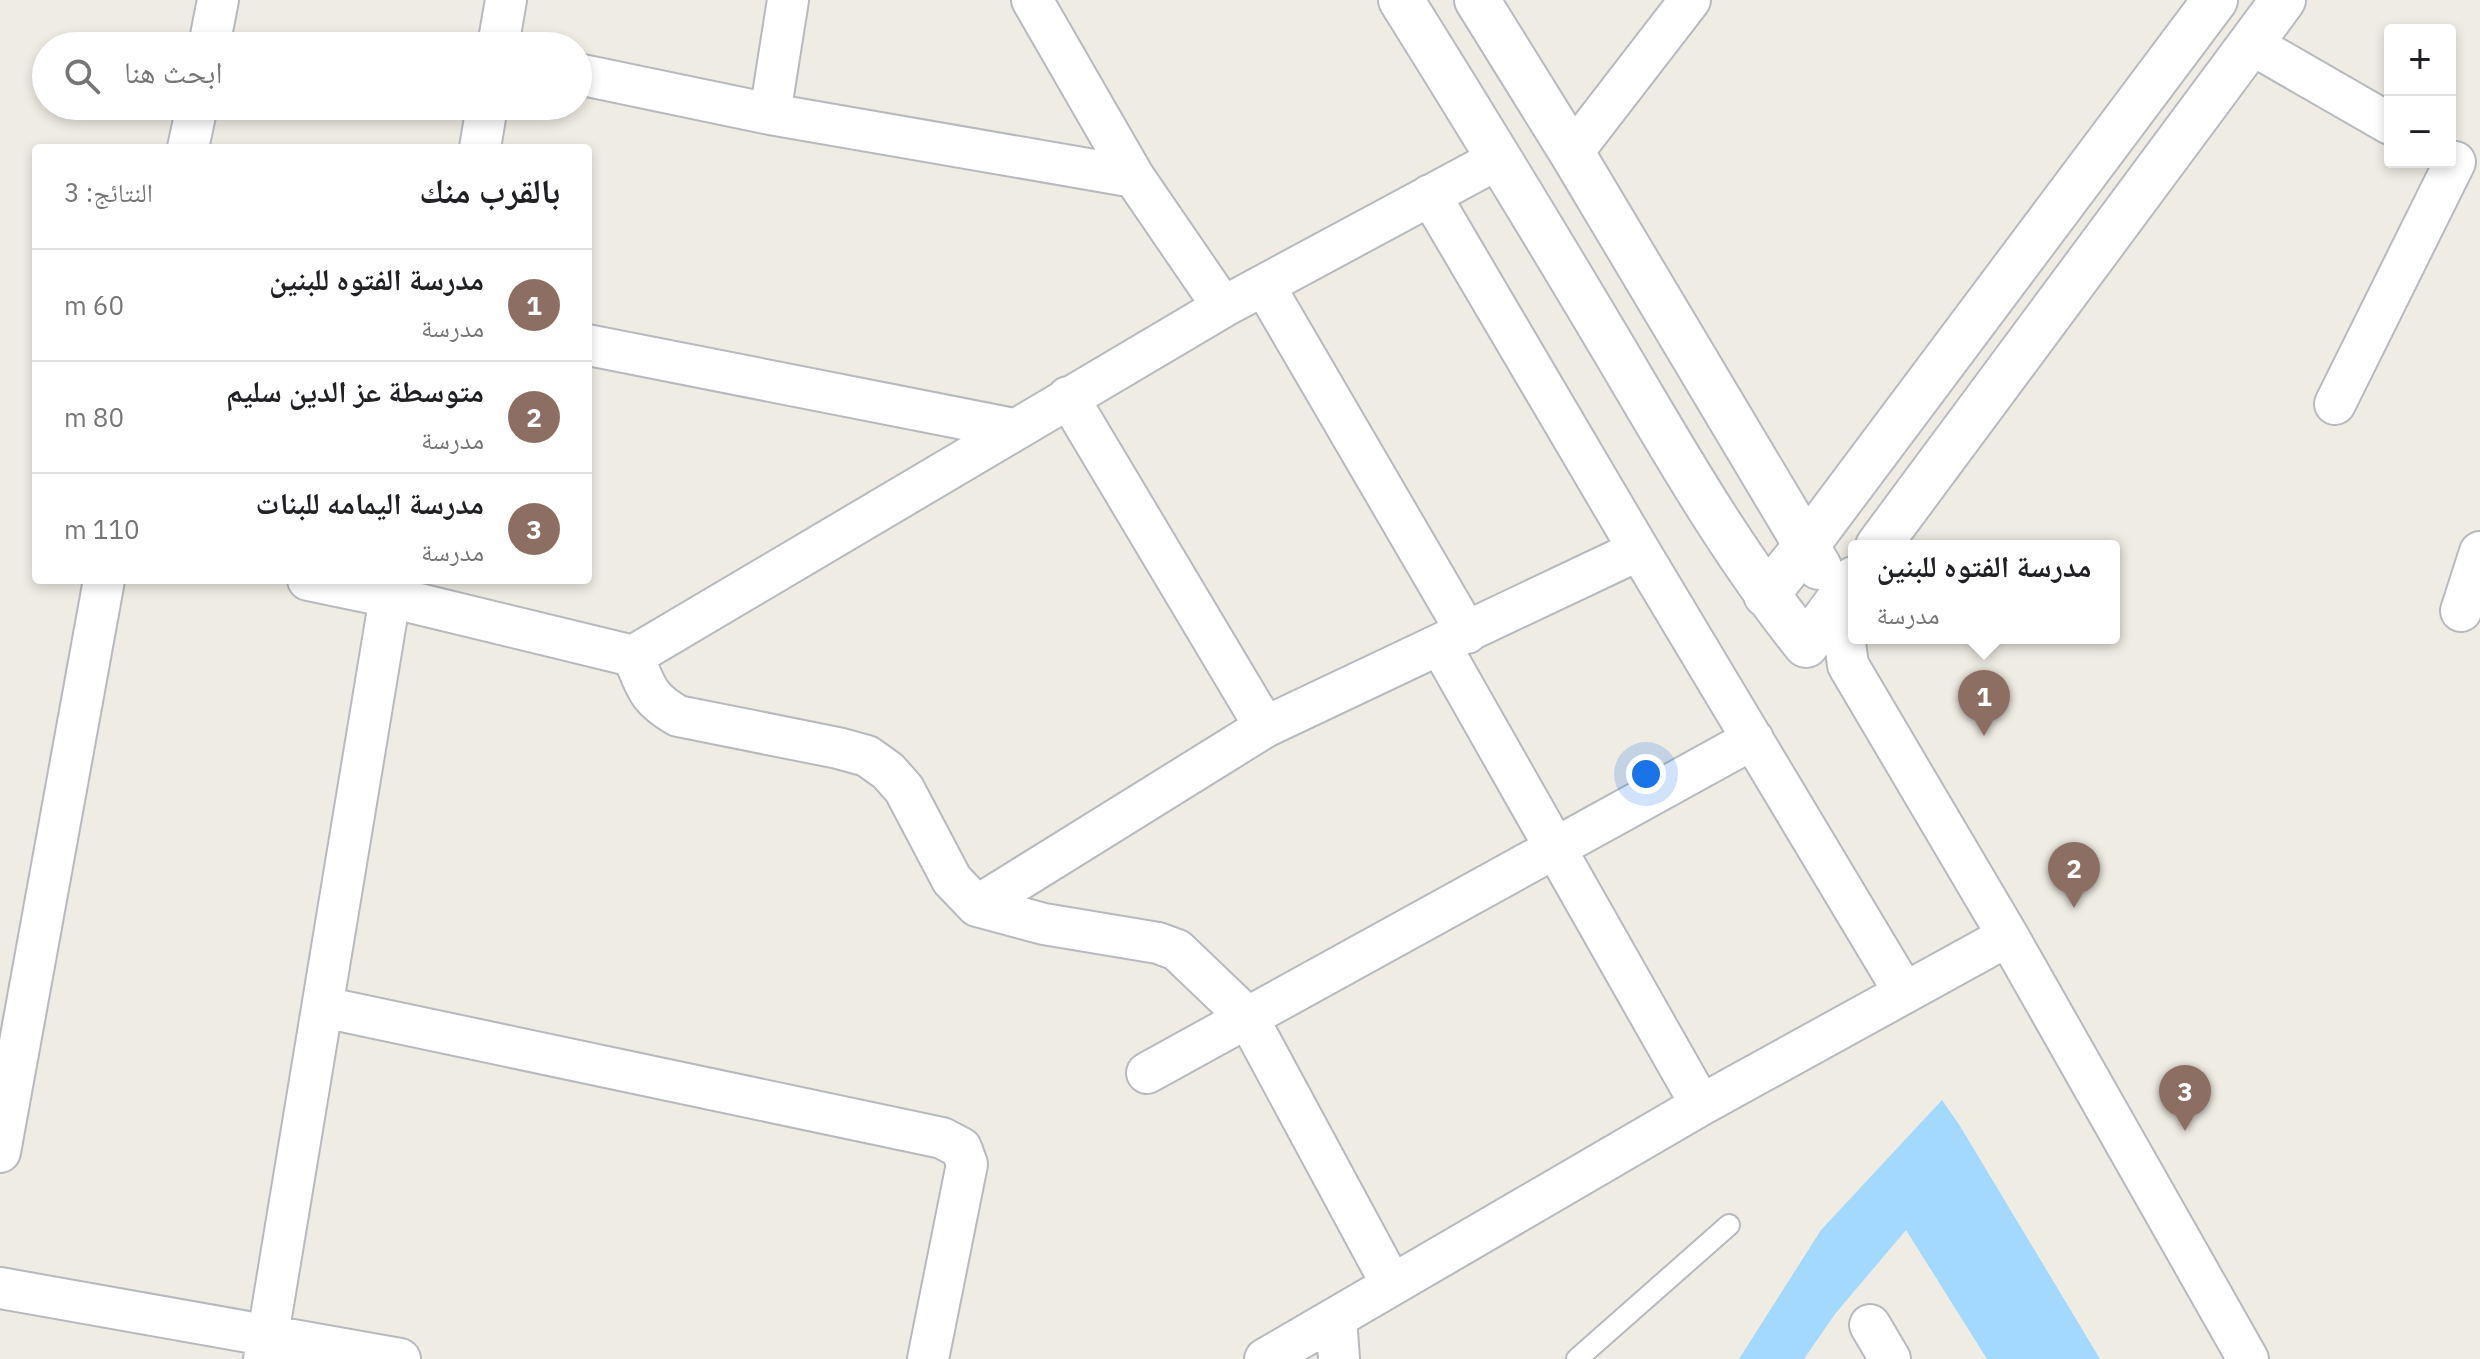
<!DOCTYPE html>
<html lang="ar">
<meta charset="utf-8">
<style>
body{margin:0;font-family:"IBM Plex Sans","Noto Naskh Arabic",sans-serif;background:#f2f2f2;color:#202124;direction:rtl}
.controls{position:absolute;right:24px;top:24px;display:grid;overflow:hidden;border-radius:8px;box-shadow:0 4px 12px #0003}
.controls button{width:72px;height:72px;display:grid;place-items:center;padding:0;border:0;border-bottom:2px solid #e0e0e0;background:#fff;color:#202124;font:40px sans-serif}
.you{position:absolute;left:1646px;top:774px;width:28px;height:28px;margin:-20px;border:6px solid #fff;border-radius:50%;background:#1a73e8;box-shadow:0 0 0 12px #1a73e833}
.badge{display:grid;place-items:center;width:52px;height:52px;border-radius:50%;background:#ee362a;color:#fff;font-size:26px;font-weight:700}
.pin{position:absolute;translate:-50% -66px;filter:drop-shadow(0 2px 4px #0008)}
.pin::after{content:'';position:absolute;top:42px;width:28px;height:24px;background:inherit;clip-path:polygon(0 0,100% 0,50% 100%)}
.popup{position:absolute;left:1848px;top:540px;width:272px;height:104px;box-sizing:border-box;display:grid;place-content:center;border-radius:8px;background:#fff;filter:drop-shadow(0 2px 6px #0005);font-size:26px;white-space:nowrap;color:#757577}
.popup b{font-size:30px;color:#202124}
.popup::after{content:'';position:absolute;left:50%;top:100%;margin-left:-16px;border:16px solid transparent;border-top-color:#fff}
.list{margin:0;padding:0;list-style:none}
h2{display:flex;justify-content:space-between;align-items:center;height:104px;margin:0;padding:0 32px;font-size:34px}
h2 small{font-size:26px;font-weight:400;color:#757577}
.list li{display:grid;grid-template-columns:52px 1fr auto;gap:24px;align-items:center;box-sizing:border-box;height:112px;padding:0 32px;border-top:2px solid #e0e0e0}
.list b{display:block;font-size:30px;white-space:nowrap}
.list p{margin:0;font-size:26px;white-space:nowrap;color:#757577}
.list em{font-size:26px;font-style:normal;color:#757577}
.icon{flex:none;width:44px;height:44px;fill:none;stroke:currentColor;stroke-width:2;stroke-linecap:round;stroke-linejoin:round}
.map{position:relative;flex:none;width:2480px;height:1359px;overflow:hidden;direction:ltr}
.search{position:absolute;background:#fff;box-shadow:0 4px 12px #0003;left:32px;top:32px;width:560px;height:88px;display:flex;align-items:center;gap:20px;box-sizing:border-box;padding:0 28px;border-radius:44px;color:#757577;font-size:30px}
.panel{position:absolute;background:#fff;box-shadow:0 4px 12px #0003;left:32px;top:144px;width:560px;height:440px;border-radius:8px;direction:rtl}
.map>svg:first-child{display:block}
</style>
<div class="map">
<svg width="2480" height="1359" viewBox="0 0 2480 1359">
<rect width="100%" height="100%" fill="#efece3"/>
<path fill="#a3d9ff" d="M1942,1100l18,26 140,233h-113l-81,-129 -71,84 -31,45h-65l82,-129z"/>
<g fill="none" stroke-linecap="round" stroke-linejoin="round">
<g stroke="#b6babe" stroke-width="24">
<path id="lane" d="M1577,1359l152,-134"/>
</g>
<g stroke="#b6babe" stroke-width="44">
<path id="street" d="M1032,0l102,177 89,130
M2251,44l139,80
M209,46l9,-46
M498,46l8,-46
M578,74l192,40 364,63
M770,114l18,-114
M188,148l9,-42
M480,148l7,-42
M1572,153l118,-153
M1430,195l209,355 265,442
M1264,285l203,348
M588,345l426,84
M1068,397l197,330
M2335,404l120,-242
M308,580l82,17 243,59 590,-349 277,-149
M1839,599l9,66 160,271 240,423
M2461,611l19,-59
M1440,645l261,460
M633,656c13,31 14,42 45,60l160,32 29,8 21,15 16,18 48,91 25,26 67,18 114,19 19,7 71,68 144,267
M977,906l288,-179 374,-177
M323,1007l619,131 19,10 6,16 -39,195
M1147,1073l606,-334
M0,1152l104,-572
M0,1288l400,71
M1336,1318l3,41
M1870,1325l20,34
M264,1359l126,-762
M1265,1359l436,-254 307,-169"/>
</g>
<g stroke="#b7bbc0" stroke-width="48">
<path id="secondary" d="M1401,0c72,115 142,230 211,346 61,103 119,206 194,299l48,-66
M1477,0l95,153 247,414
M1878,546l405,-546
M1766,595l40,-49 409,-546"/>
</g>
<use href="#lane" stroke="#fff" stroke-width="20"/>
<use href="#street" stroke="#fff" stroke-width="40"/>
<use href="#secondary" stroke="#fff" stroke-width="44"/>
</g>
</svg>
<div class="controls">
<button>+</button>
<button>−</button>
</div>
<div class="you"></div>
<div class="pin badge" style="left:1984px;top:736px;background:#8d6e63">1</div>
<div class="popup"><b>مدرسة الفتوه للبنين</b>مدرسة</div>
<div class="pin badge" style="left:2074px;top:908px;background:#8d6e63">2</div>
<div class="pin badge" style="left:2185px;top:1131px;background:#8d6e63">3</div>
<div class="search"><svg class="icon" aria-label="search" viewBox="0 0 24 24"><circle cx="10" cy="10" r="6"/><path d="M15 15l6 6"/></svg>ابحث هنا</div>
<section class="panel">
<h2>بالقرب منك<small>النتائج: 3</small></h2>
<ul class="list">
<li><span class="badge" style="background:#8d6e63">1</span><div><b>مدرسة الفتوه للبنين</b><p>مدرسة</p></div><em>60 m</em></li>
<li><span class="badge" style="background:#8d6e63">2</span><div><b>متوسطة عز الدين سليم</b><p>مدرسة</p></div><em>80 m</em></li>
<li><span class="badge" style="background:#8d6e63">3</span><div><b>مدرسة اليمامه للبنات</b><p>مدرسة</p></div><em>110 m</em></li>
</ul>
</section>
</div>
